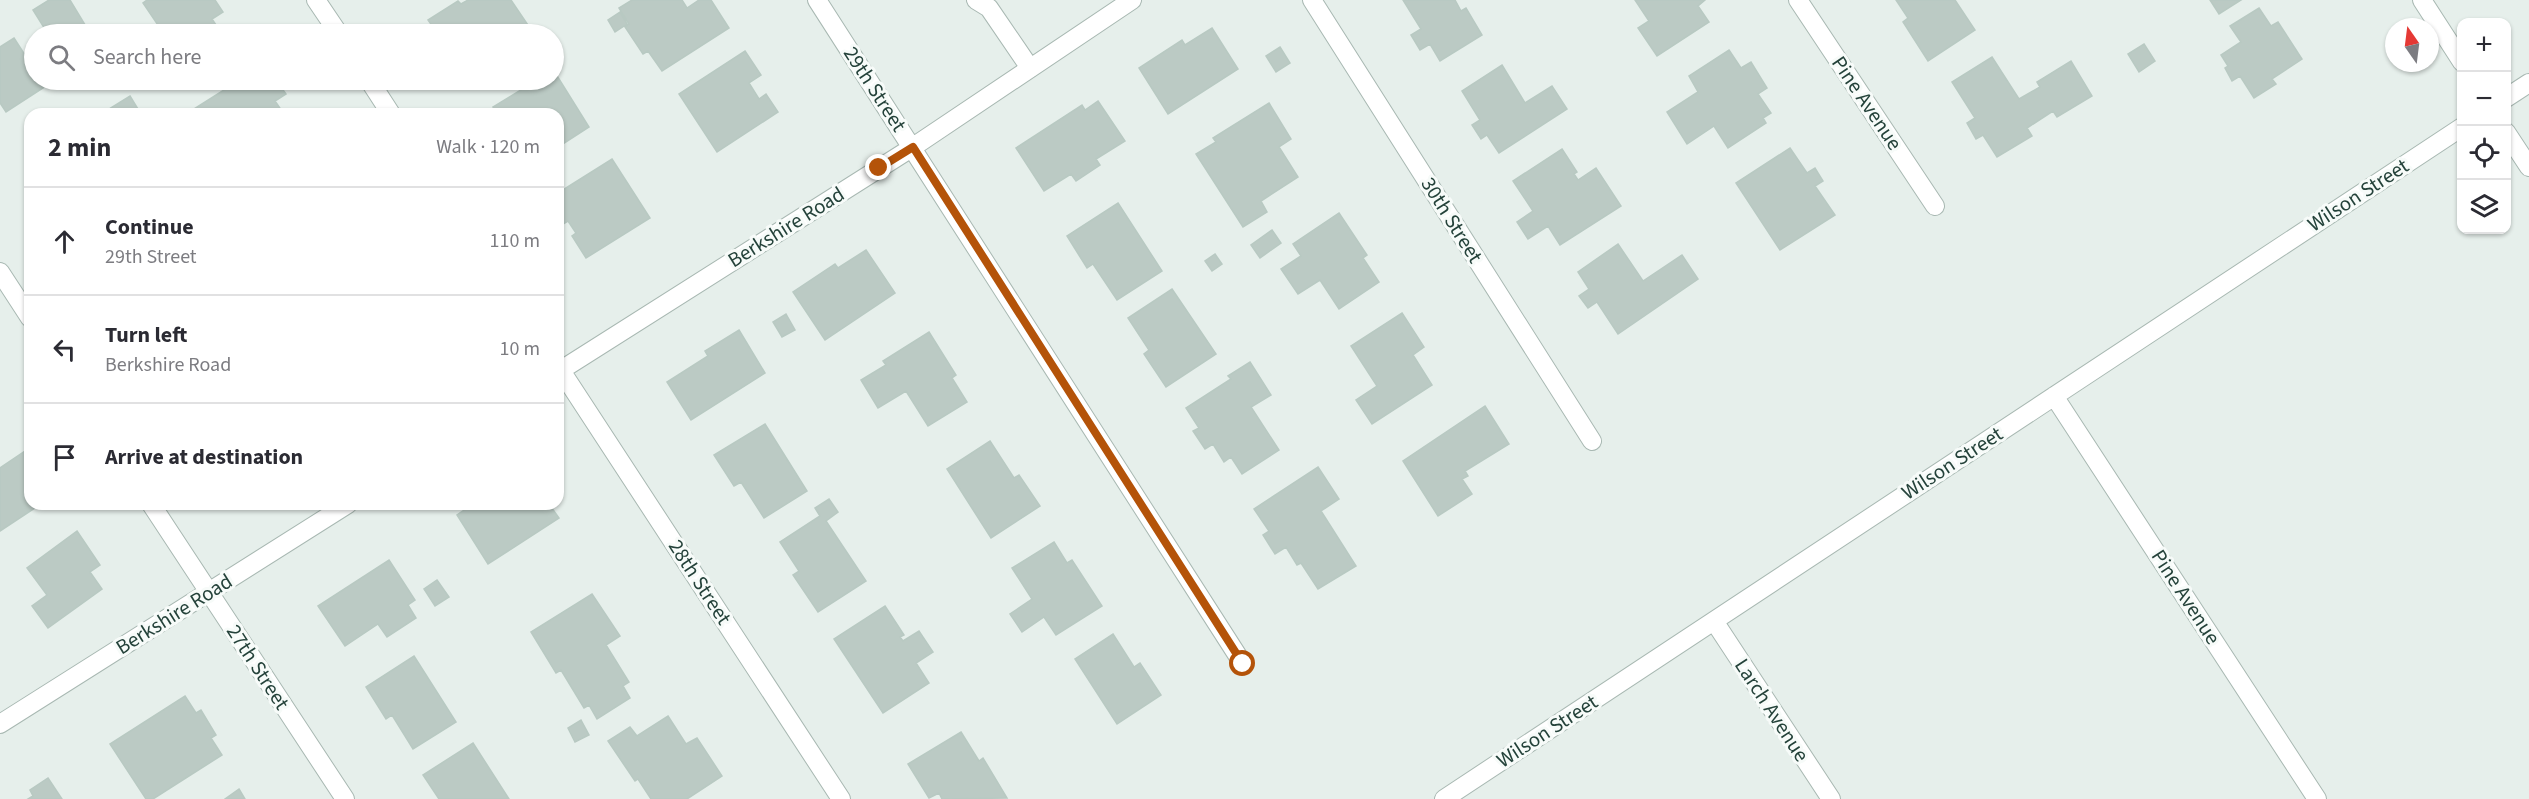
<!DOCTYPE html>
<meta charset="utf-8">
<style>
body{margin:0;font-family:"Source Sans 3",sans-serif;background:#f2f2f3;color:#2b2b33}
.controls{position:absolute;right:18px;top:18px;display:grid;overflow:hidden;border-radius:12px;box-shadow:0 2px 4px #0004}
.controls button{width:54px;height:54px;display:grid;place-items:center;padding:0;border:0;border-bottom:2px solid #e1e1e2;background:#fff;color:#2b2b33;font:30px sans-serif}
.compass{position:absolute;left:2385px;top:18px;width:54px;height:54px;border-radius:50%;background:#fff;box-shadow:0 2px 4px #0004;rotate:346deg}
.stop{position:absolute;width:18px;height:18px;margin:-14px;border:4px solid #b45309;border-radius:50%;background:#fff}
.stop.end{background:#b45309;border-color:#fff;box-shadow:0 2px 6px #0008}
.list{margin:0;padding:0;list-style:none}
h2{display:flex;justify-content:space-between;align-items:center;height:78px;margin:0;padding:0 24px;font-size:26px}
h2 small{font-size:20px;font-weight:400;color:#7c7c81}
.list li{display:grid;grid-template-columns:39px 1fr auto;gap:18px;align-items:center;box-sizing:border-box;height:108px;padding:0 24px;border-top:2px solid #e1e1e2}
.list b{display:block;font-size:22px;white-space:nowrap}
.list p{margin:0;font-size:20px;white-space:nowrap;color:#7c7c81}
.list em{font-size:20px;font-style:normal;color:#7c7c81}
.icon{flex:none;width:33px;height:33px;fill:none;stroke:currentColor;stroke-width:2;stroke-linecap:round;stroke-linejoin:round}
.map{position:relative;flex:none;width:2529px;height:799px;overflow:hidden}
.search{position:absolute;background:#fff;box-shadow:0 2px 4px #0004;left:24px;top:24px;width:540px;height:66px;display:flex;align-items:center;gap:15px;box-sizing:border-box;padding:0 21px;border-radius:33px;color:#7c7c81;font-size:22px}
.panel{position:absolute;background:#fff;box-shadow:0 2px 4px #0004;left:24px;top:108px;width:540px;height:402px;border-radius:18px}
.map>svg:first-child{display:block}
</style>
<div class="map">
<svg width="2529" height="799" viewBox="0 0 2529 799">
<rect width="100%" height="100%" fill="#e6efeb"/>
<path fill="#bbcac4" stroke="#b8c9c2" stroke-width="1.5" d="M49,0h21l20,33 -42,1 -15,-24z
M147,0h68l8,12 -11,7 10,15h-58l-21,-31z
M468,0h43l23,34h-96l-10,-14 30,-19 3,3z
M632,0h50l5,8 12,-8h12l18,28 -67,43 -14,-20 -5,3 -18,-27 4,-3 -10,-16z
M1403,0h52l6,11 5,-3 16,27 -42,26 -10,-17 -10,6 -9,-15 10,-6z
M1635,0h70l-7,6 11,16 -52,34 -19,-28 11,-7z
M1896,0h59l20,30 -47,31 -25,-39 5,-4z
M2210,0h31l-22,14z
M2259,8l12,18 7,-4 24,37 -30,20 4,5 -22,14 -14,-22 -8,5 -7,-13 3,-2 -7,-11 20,-13 -11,-16z
M620,12l7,12 -12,8 -7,-12z
M1212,28l26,41 -70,45 -29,-46 43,-28 3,5z
M14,38l20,31v11h8l4,6 -40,26 -6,-9v-56z
M2144,44l11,17 -16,11 -11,-18z
M1280,47l10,16 -14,9 -10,-16z
M1729,50l12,18 10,-6 16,26 -9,6 13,19 -8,5 3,5 -38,25 -14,-22 -27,18 -20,-32 31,-20 -9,-16z
M745,51l16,24 -12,8 10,16 7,-5 12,18 -61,40 -38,-58z
M1992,57l27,42 21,-12 -3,-5 34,-21 21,35 -35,21 -4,-6 -26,17 5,8 -35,21 -14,-22 -7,4 -9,-16 8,-5 -23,-36z
M1502,65l23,38 27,-17 15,23 -68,44 -12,-18 -6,4 -9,-14 8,-5 -18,-29z
M554,71l35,56 -31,20v-33h-61l-4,-7 44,-27h17z
M228,80h48l10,14 -11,7 9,13h-98l46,-29z
M130,96l11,18h-40z
M1098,101l27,40 -29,18 4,6 -24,16 -5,-7 -27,17 -28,-43 66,-43 3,5z
M1269,103l22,36 -12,8 19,30 -37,24 6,11 -24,15 -47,-73 20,-12 -3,-4z
M1790,148l17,25 8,-5 8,13 -8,5 20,29 -55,35 -44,-67z
M1562,149l15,23 -3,2 4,6 18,-12 25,38 -61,39 -12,-19 -20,13 -11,-17 16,-11 -20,-30z
M612,159l38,59 -64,40 -14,-22 4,-3 -8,-12 -8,5 -2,-4v-29z
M1118,203l44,68 -45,29 -24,-36 -6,4 -20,-32z
M1339,213l28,42 -4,3 16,24 -40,27 -19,-29 -22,14 -17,-25 20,-13 -8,-12z
M1272,230l9,13 -21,15 -9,-13z
M1618,244l25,37 39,-26 16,24 -80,55 -21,-32 -9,6 -9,-12 10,-7 -11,-17z
M866,250l29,43 -70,47 -32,-48 42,-28 3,4z
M1215,254l7,10 -10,7 -7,-10z
M1172,289l44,65 -50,33 -22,-33 5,-4 -21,-32z
M1402,313l22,34 -11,8 19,30 -60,39 -16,-24 21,-14 -26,-40z
M786,314l9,16 -13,7 -9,-15z
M739,330l26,43 -74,47 -24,-38 41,-26 -3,-5z
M929,332l27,43 -4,3 15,24 -39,24 -22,-35 -28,17 -17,-28 25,-15 -3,-4z
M1250,362l21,33 -20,12 28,43 -37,24 -11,-17 -7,5 -11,-18 -8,5 -12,-18 6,-3 -13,-20 45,-29 -3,-3z
M1485,406l24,38 -44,27 3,5 -6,3 10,15 -34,22 -35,-55z
M765,424l42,67 -43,27 -23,-36 -7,4 -20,-31z
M990,441l24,37 5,-3 21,31 -49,32 -44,-69z
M25,451l5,8v45h11l-41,27v-63z
M1318,467l21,32 -18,12 35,55 -38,23 -17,-26 -4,2 -11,-18 -11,7 -12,-19 6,-4 -15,-22z
M829,499l9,13 -12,9 40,60 -48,31 -25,-37 6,-4 -19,-29 40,-26 -5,-8z
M473,504h76l10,14 -71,46 -31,-49z
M77,531l23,34 -10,7 12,17 -54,39 -16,-22 15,-11 -20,-27z
M1054,542l13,21 5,-3 30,46 -46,29 -12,-18 -22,15 -12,-18 22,-15 -20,-31z
M389,560l26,40 -7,5 8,13 -29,19 -9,-13 -33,22 -27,-40z
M437,580l12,17 -14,9 -11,-17z
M592,594l28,42 -14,9 23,37 -6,4 7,12 -33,21 -8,-14 -5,3 -23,-38 -5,3 -25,-41z
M885,606l19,29 -4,2 3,4 16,-10 14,21 -17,11 13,20 -46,30 -49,-74z
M1113,634l21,33 6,-4 21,32 -44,29 -42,-65z
M414,656l42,66 -43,27 -21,-34 -6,4 -20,-32z
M185,696l11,17 5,-3 15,25 -5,3 11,17 -69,44h-7l-36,-55z
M668,716l18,28 11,-6 25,38 -35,23h-36l-13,-20 -3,2 -27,-40 22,-14 7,9z
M581,720l8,15 -14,7 -7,-14z
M961,732l18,29 4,-3 24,40 -65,1 -3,-6 -10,5 -21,-34z
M473,743l36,56h-70l-16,-24z
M48,778l14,21h-34l5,-3 -3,-6z
M239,789l6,10h-20z"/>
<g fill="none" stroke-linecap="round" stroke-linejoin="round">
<g stroke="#a8b8b2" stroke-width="20">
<path id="service" d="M976,0l13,8 41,60"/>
</g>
<g stroke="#a8b8b2" stroke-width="20">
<path id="minor" d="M316,0l23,34
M817,0l426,664
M1312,0l280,441
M1798,0l137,206
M369,80l22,34
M2506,98l23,-15
M0,272l30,46
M558,366l283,433
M558,372l355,-225 219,-147
M2054,396l263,403
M151,504l194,295
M1714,621l117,178
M0,724l348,-220
M1444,799l1018,-672"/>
</g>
<g stroke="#a8b8b2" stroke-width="20">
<path id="tertiary" d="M2422,0l40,62
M2506,132l23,35"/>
</g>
<use href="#service" stroke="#fff" stroke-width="18"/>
<use href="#minor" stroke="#fff" stroke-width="18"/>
<use href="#tertiary" stroke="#fff" stroke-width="18"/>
</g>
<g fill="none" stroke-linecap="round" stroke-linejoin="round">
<path stroke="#b45309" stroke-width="8" d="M879,168l34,-21 330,517"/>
</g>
<g text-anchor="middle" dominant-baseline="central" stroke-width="6" stroke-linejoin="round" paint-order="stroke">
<g font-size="21" fill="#24423a" stroke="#f7fbf9">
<text transform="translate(875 89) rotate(57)">29th Street</text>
<text transform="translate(1867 103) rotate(56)">Pine Avenue</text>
<text transform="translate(2358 195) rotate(-33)">Wilson Street</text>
<text transform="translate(1452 220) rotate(58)">30th Street</text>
<text transform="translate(786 227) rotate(-32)">Berkshire Road</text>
<text transform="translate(1952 463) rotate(-33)">Wilson Street</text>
<text transform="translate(700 582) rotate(57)">28th Street</text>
<text transform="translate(2186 597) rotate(57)">Pine Avenue</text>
<text transform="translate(174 614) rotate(-32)">Berkshire Road</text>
<text transform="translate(258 667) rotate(57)">27th Street</text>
<text transform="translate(1772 710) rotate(57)">Larch Avenue</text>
<text transform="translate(1547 731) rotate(-33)">Wilson Street</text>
</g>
</g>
</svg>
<div class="controls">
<button>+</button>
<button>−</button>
<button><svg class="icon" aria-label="locate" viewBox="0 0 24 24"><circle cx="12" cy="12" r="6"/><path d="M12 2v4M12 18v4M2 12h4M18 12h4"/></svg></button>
<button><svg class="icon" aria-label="layers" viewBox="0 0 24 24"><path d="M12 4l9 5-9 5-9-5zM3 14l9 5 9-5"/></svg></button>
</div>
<svg class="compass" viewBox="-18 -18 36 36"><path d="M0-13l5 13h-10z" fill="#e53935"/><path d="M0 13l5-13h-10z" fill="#7c7c81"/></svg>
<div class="stop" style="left:1243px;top:664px"></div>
<div class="stop end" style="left:879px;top:168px"></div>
<div class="search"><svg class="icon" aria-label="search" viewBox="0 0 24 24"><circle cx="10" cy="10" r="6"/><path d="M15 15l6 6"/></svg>Search here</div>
<section class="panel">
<h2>2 min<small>Walk · 120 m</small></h2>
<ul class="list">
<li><svg class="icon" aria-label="ahead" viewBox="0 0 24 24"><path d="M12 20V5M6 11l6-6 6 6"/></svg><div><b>Continue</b><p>29th Street</p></div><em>110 m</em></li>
<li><svg class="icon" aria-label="left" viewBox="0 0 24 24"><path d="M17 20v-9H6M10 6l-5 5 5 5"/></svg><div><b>Turn left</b><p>Berkshire Road</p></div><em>10 m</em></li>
<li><svg class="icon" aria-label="arrive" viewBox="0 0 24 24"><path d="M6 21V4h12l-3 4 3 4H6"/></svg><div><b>Arrive at destination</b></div></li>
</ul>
</section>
</div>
